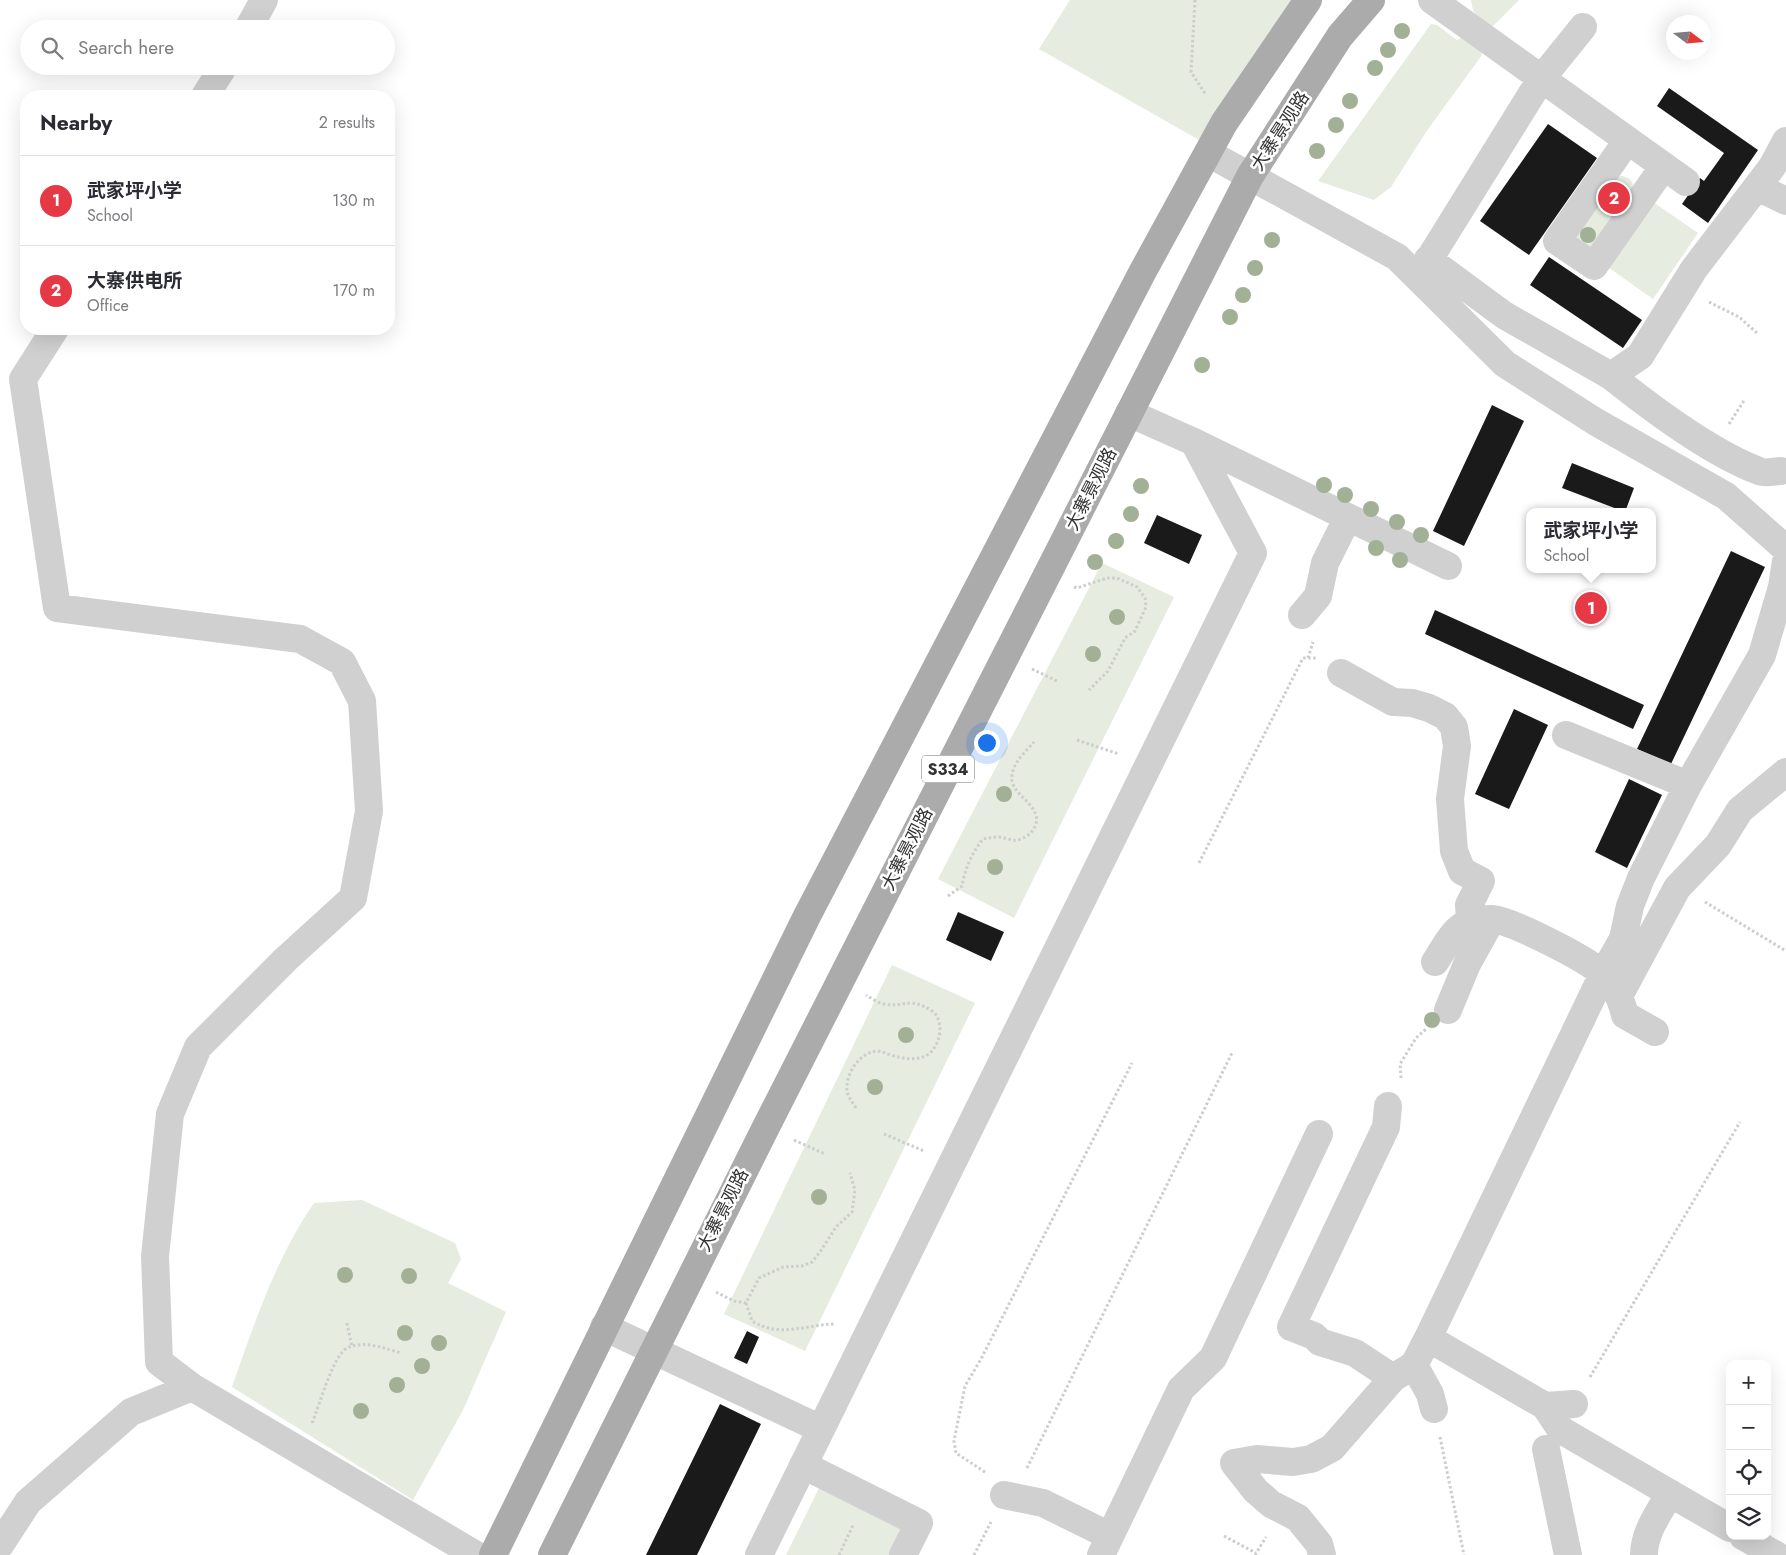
<!DOCTYPE html>
<meta charset="utf-8">
<style>
body{margin:0;font-family:Jost,"Noto Sans SC",sans-serif;background:#f2f2f3;color:#2b2b33}
.controls{position:absolute;right:15px;bottom:15px;display:grid;overflow:hidden;border-radius:10px;box-shadow:0 5px 20px #0002}
.controls button{width:45px;height:45px;display:grid;place-items:center;padding:0;border:0;border-bottom:1px solid #e1e1e2;background:#fff;color:#2b2b33;font:25px sans-serif}
.compass{position:absolute;left:1666px;top:15px;width:45px;height:45px;border-radius:50%;background:#fff;box-shadow:0 5px 20px #0002;rotate:106deg}
.you{position:absolute;left:986px;top:742px;width:18px;height:18px;margin:-12px;border:4px solid #fff;border-radius:50%;background:#1a73e8;box-shadow:0 0 0 8px #1a73e833}
.badge{display:grid;place-items:center;width:32px;height:32px;border-radius:50%;background:#e63946;color:#fff;font-size:16px;font-weight:700}
.pin{position:absolute;translate:-50% -50%;border:2px solid #fff;box-shadow:0 1px 5px #0006}
.popup{position:absolute;left:1526px;top:508px;width:130px;height:65px;box-sizing:border-box;display:grid;place-content:center;border-radius:10px;background:#fff;filter:drop-shadow(0 1px 4px #0005);font-size:16px;white-space:nowrap;color:#7c7c81}
.popup b{font-size:19px;color:#2b2b33}
.popup::after{content:'';position:absolute;left:50%;top:100%;margin-left:-10px;border:10px solid transparent;border-top-color:#fff}
.list{margin:0;padding:0;list-style:none}
h2{display:flex;justify-content:space-between;align-items:center;height:65px;margin:0;padding:0 20px;font-size:21px}
h2 small{font-size:16px;font-weight:400;color:#7c7c81}
.list li{display:grid;grid-template-columns:32px 1fr auto;gap:15px;align-items:center;box-sizing:border-box;height:90px;padding:0 20px;border-top:1px solid #e1e1e2}
.list b{display:block;font-size:19px;white-space:nowrap}
.list p{margin:0;font-size:16px;white-space:nowrap;color:#7c7c81}
.list em{font-size:16px;font-style:normal;color:#7c7c81}
.icon{flex:none;width:28px;height:28px;fill:none;stroke:currentColor;stroke-width:2;stroke-linecap:round;stroke-linejoin:round}
.map{position:relative;flex:none;width:1786px;height:1555px;overflow:hidden}
.search{position:absolute;background:#fff;box-shadow:0 5px 20px #0002;left:20px;top:20px;width:375px;height:55px;display:flex;align-items:center;gap:12px;box-sizing:border-box;padding:0 18px;border-radius:28px;color:#7c7c81;font-size:19px}
.panel{position:absolute;background:#fff;box-shadow:0 5px 20px #0002;left:20px;top:90px;width:375px;height:245px;border-radius:20px}
.map>svg:first-child{display:block}
</style>
<div class="map">
<svg width="1786" height="1555" viewBox="0 0 1786 1555">
<rect width="100%" height="100%" fill="#fff"/>
<path fill="#e6ecdf" d="M1070,0h224l-93,141 -162,-92z
M1471,0h48l-33,33 -13,-23z
M1431,24l6,1 20,15 4,-2 16,6 5,11 -56,77 -35,55 -17,13 -56,-19z
M1622,176c10,2 12,7 12,16l-42,57h-16l-2,-21 40,-51z
M1650,200l48,33 -45,66 -48,-34z
M1102,563l72,34 -160,321 -76,-39z
M892,965l83,38 -170,348 -81,-37z
M362,1200l93,43 6,16 -13,24 58,29 -43,98 -50,90 -181,-113c22,-63 44,-129 82,-184z
M820,1486l84,42 -13,27h-105z"/>
<path fill="#1a1a1a" d="M1669,88l89,62 -50,73 -26,-19 18,-26 4,3 20,-28 -67,-47z
M1548,124l49,34 -68,97 -49,-34z
M1549,257l93,63 -19,28 -93,-63z
M1492,405l32,16 -60,125 -31,-15z
M1572,463l62,25 -9,24 -63,-24z
M1157,515l45,20 -13,29 -45,-21z
M1731,551l34,16 -94,197 -34,-15z
M1435,610l209,95 -11,24 -208,-95z
M1514,709l34,16 -39,84 -34,-15z
M1629,779l33,16 -35,73 -32,-16z
M958,912l46,20 -13,29 -45,-21z
M747,1331l12,6 -12,27 -13,-6z
M720,1404l41,20 -64,131h-51z"/>
<g fill="none" stroke-linecap="round" stroke-linejoin="round">
<path stroke="#cdcdcd" stroke-width="3" stroke-dasharray="2.5 2.5" stroke-linecap="butt" d="M1195,0l-4,72 15,23
M1709,302l30,15 18,16
M1729,424l16,-25
M1074,587l3,1 30,-10h10l20,9 8,11 1,9 -11,24 -10,7 -17,33 -19,19
M1308,658l5,-16
M1032,669l25,12
M1077,740l42,14
M1199,863l104,-205h13
M948,896l14,-10c3,-18 10,-33 21,-47 5,-1 10,-2 15,-2 6,0 13,4 19,3 6,-1 13,-5 16,-10 14,-22 -18,-32 -21,-49 -2,-16 13,-29 22,-39
M1705,902l81,49
M1401,1078l-1,-14 16,-26 10,-9
M856,1108c-4,-6 -8,-11 -9,-17 -2,-17 13,-39 30,-40 5,0 9,3 14,4 25,8 45,5 49,-24 0,-8 -2,-16 -8,-20 -22,-15 -30,-3 -48,-7 -6,-1 -13,-6 -18,-9
M884,1134l40,17
M794,1140l31,14
M716,1292l18,9 12,2 13,-25 24,-11 19,-1 10,-4 8,-10 16,-25 16,-15 3,-22 -5,-17
M746,1303l6,18c27,17 53,4 82,3
M347,1323l5,24
M1590,1377l150,-255
M312,1423c7,-16 21,-68 35,-75 17,-8 37,0 54,5
M1440,1437l24,118
M1027,1468l205,-415
M985,1472l-29,-19 -2,-12 11,-55 16,-27 151,-296
M1224,1536l32,17
M839,1555l14,-30
M974,1555l17,-33
M1255,1555l11,-18"/>
<path stroke="#d0d0d0" stroke-width="28" d="M1432,0l254,182
M248,29l16,-29
M205,96l19,-30
M1627,141l-70,100 37,25 70,-100
M1208,153l189,104 108,107 91,58 130,74 60,53
M1757,187l29,14
M1428,259l76,56 107,61 29,-20 54,-87 78,-102 14,-26
M1420,274l121,-195 42,-52
M55,329l-32,50 34,229 243,31 42,23 20,39 7,110 -16,87 -67,61 -88,88 -28,67 -15,142 4,106 33,25
M1611,376c40,32 100,77 148,95 6,3 16,0 22,0
M1194,442l254,124
M1302,615l16,-19 7,-33 23,-46
M1341,673l52,29 19,1 17,5 16,8 9,11 3,19 -7,53 4,52 8,20 19,10 -12,24 1,16
M1566,735l122,50
M1435,962c10,-15 17,-32 34,-40 5,-3 17,-3 23,-3 21,2 97,41 112,56 12,12 17,24 21,40l30,17
M1620,994l57,-106 41,-43 22,-35 46,-38
M1448,1010l19,-46 25,-45
M1388,1106l-2,21 -95,200 23,9 6,6 35,11 38,25
M604,1327l217,102
M1414,1365l16,29 4,15
M1574,1404l-29,2 -117,-68 175,-364 20,-35 7,-33 11,-28 47,-93 74,-130 20,-68 4,-26
M1545,1406l16,24 169,98
M1546,1449l22,106
M803,1465l116,58 -16,32
M1004,1495l39,8 67,33
M1743,1536l33,19
M0,1545l28,-43 103,-90 61,-25 284,168
M759,1555l494,-1002 -59,-111 -65,-29
M1101,1555l80,-166 32,-31 106,-224
M1322,1555l-3,-11 -21,-26 -27,-14 -15,-13 -22,-28 23,-4 36,3 18,-3 21,-11 61,-70 21,-13 14,-27
M1644,1555c0,-23 15,-42 26,-62"/>
<path stroke="#ababab" stroke-width="28" d="M493,1555l314,-639 336,-645 81,-148 84,-123
M552,1555l214,-428 484,-951 90,-140 31,-36"/>
</g>
<g fill="#a2b095">
<circle cx="1402" cy="31" r="8"/>
<circle cx="1388" cy="50" r="8"/>
<circle cx="1375" cy="68" r="8"/>
<circle cx="1350" cy="101" r="8"/>
<circle cx="1336" cy="125" r="8"/>
<circle cx="1317" cy="151" r="8"/>
<circle cx="1614" cy="199" r="8"/>
<circle cx="1588" cy="235" r="8"/>
<circle cx="1272" cy="240" r="8"/>
<circle cx="1255" cy="268" r="8"/>
<circle cx="1243" cy="295" r="8"/>
<circle cx="1230" cy="317" r="8"/>
<circle cx="1202" cy="365" r="8"/>
<circle cx="1324" cy="485" r="8"/>
<circle cx="1141" cy="486" r="8"/>
<circle cx="1345" cy="495" r="8"/>
<circle cx="1371" cy="509" r="8"/>
<circle cx="1131" cy="514" r="8"/>
<circle cx="1397" cy="522" r="8"/>
<circle cx="1421" cy="535" r="8"/>
<circle cx="1116" cy="541" r="8"/>
<circle cx="1376" cy="548" r="8"/>
<circle cx="1400" cy="560" r="8"/>
<circle cx="1095" cy="562" r="8"/>
<circle cx="1117" cy="617" r="8"/>
<circle cx="1093" cy="654" r="8"/>
<circle cx="1004" cy="794" r="8"/>
<circle cx="995" cy="867" r="8"/>
<circle cx="1432" cy="1020" r="8"/>
<circle cx="906" cy="1035" r="8"/>
<circle cx="875" cy="1087" r="8"/>
<circle cx="819" cy="1197" r="8"/>
<circle cx="345" cy="1275" r="8"/>
<circle cx="409" cy="1276" r="8"/>
<circle cx="405" cy="1333" r="8"/>
<circle cx="439" cy="1343" r="8"/>
<circle cx="422" cy="1366" r="8"/>
<circle cx="397" cy="1385" r="8"/>
<circle cx="361" cy="1411" r="8"/>
</g>
<g text-anchor="middle" dominant-baseline="central" stroke-width="5" stroke-linejoin="round" paint-order="stroke">
<rect fill="#fff" stroke="#707070" stroke-width="1" x="922" y="755.5" width="52" height="27" rx="4"/>
<g font-size="16" font-weight="bold" fill="#333">
<text x="948" y="769">S334</text>
</g>
<g font-size="18" fill="#333" stroke="#fff">
<text transform="translate(1280 131) rotate(-57)">大寨景观路</text>
<text transform="translate(1091 489) rotate(-63)">大寨景观路</text>
<text transform="translate(907 849) rotate(-63)">大寨景观路</text>
<text transform="translate(723 1210) rotate(-63)">大寨景观路</text>
</g>
</g>
</svg>
<div class="controls">
<button>+</button>
<button>−</button>
<button><svg class="icon" aria-label="locate" viewBox="0 0 24 24"><circle cx="12" cy="12" r="6"/><path d="M12 2v4M12 18v4M2 12h4M18 12h4"/></svg></button>
<button><svg class="icon" aria-label="layers" viewBox="0 0 24 24"><path d="M12 4l9 5-9 5-9-5zM3 14l9 5 9-5"/></svg></button>
</div>
<svg class="compass" viewBox="-18 -18 36 36"><path d="M0-13l5 13h-10z" fill="#e53935"/><path d="M0 13l5-13h-10z" fill="#7c7c81"/></svg>
<div class="you"></div>
<div class="pin badge" style="left:1591px;top:608px">1</div>
<div class="popup"><b>武家坪小学</b>School</div>
<div class="pin badge" style="left:1614px;top:198px">2</div>
<div class="search"><svg class="icon" aria-label="search" viewBox="0 0 24 24"><circle cx="10" cy="10" r="6"/><path d="M15 15l6 6"/></svg>Search here</div>
<section class="panel">
<h2>Nearby<small>2 results</small></h2>
<ul class="list">
<li><span class="badge">1</span><div><b>武家坪小学</b><p>School</p></div><em>130 m</em></li>
<li><span class="badge">2</span><div><b>大寨供电所</b><p>Office</p></div><em>170 m</em></li>
</ul>
</section>
</div>
